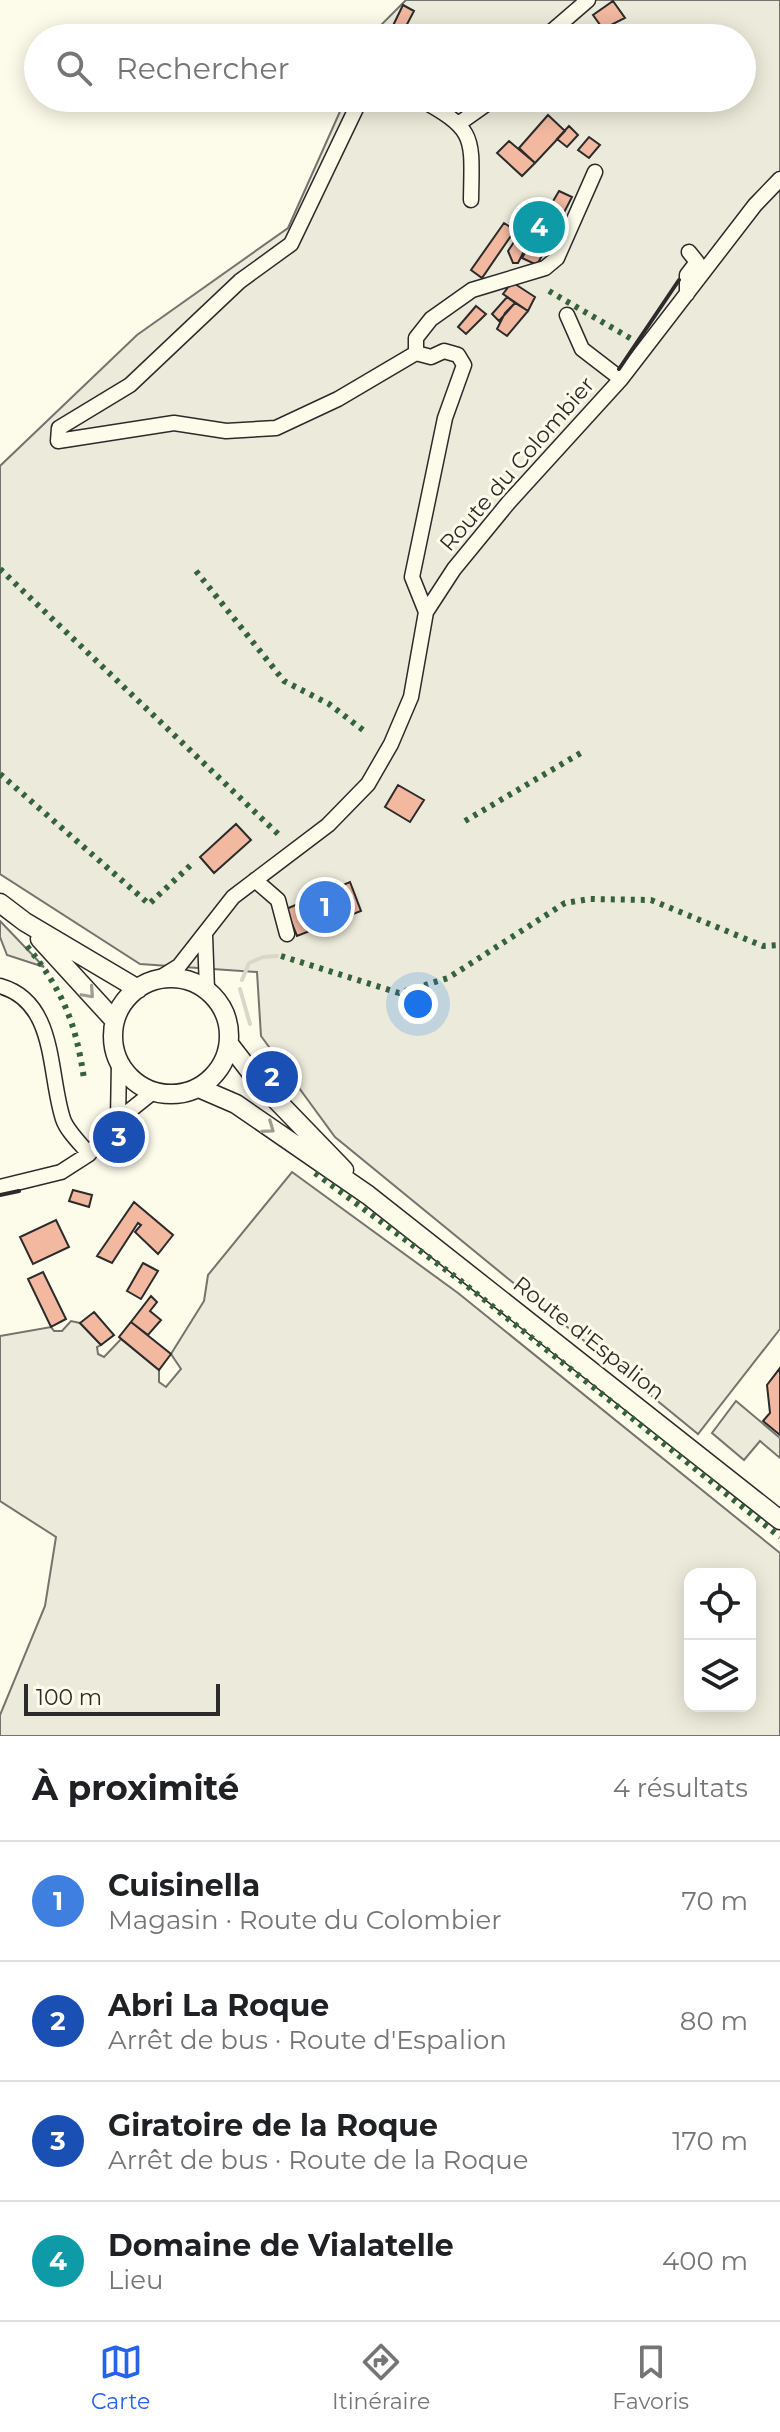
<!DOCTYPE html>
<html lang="fr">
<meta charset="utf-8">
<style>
body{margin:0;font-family:Montserrat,sans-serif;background:#f6f6f6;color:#202124}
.controls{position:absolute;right:24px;bottom:24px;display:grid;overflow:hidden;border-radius:16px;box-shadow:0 4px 20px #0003}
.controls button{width:72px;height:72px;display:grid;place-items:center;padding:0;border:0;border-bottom:2px solid #e0e0e0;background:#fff;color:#202124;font:40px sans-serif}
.scale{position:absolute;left:24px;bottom:20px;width:196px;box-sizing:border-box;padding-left:8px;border:4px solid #2b2b2b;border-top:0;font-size:22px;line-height:28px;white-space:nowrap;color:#2b2b2b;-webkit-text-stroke:6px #fdfbea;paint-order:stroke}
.you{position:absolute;left:418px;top:1004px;width:28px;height:28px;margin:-20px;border:6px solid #fff;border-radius:50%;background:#1a73e8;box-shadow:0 0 0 12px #1a73e833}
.badge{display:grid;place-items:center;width:52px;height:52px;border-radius:50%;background:#2563eb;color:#fff;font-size:26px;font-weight:700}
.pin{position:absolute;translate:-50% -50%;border:4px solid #fff;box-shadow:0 2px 8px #0006}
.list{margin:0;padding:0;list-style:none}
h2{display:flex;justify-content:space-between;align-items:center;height:104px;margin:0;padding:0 32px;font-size:34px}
h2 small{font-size:26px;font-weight:400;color:#757577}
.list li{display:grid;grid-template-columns:52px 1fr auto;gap:24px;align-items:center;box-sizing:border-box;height:120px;padding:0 32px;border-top:2px solid #e0e0e0}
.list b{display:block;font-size:30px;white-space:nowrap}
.list p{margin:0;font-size:26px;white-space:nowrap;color:#757577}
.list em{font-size:26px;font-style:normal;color:#757577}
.icon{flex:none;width:44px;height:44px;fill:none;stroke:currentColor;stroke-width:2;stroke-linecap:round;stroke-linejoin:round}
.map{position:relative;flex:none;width:780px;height:1736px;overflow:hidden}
.search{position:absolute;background:#fff;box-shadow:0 4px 20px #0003;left:24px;right:24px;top:24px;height:88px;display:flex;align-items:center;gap:20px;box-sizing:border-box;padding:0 28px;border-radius:44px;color:#757577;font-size:30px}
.sheet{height:584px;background:#fff}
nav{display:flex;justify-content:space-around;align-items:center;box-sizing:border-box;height:112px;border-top:2px solid #e0e0e0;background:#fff;font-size:22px;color:#757577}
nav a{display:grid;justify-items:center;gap:4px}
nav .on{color:#2563eb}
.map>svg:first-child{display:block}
</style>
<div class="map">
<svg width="780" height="1736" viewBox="0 0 780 1736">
<rect width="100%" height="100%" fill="#fdfbea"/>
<path fill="#ecebdb" stroke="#74746e" stroke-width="2" fill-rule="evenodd" d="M406,0h374v1329l-82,105 -363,-297 -74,-101 -4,-64 -117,-8 -140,-90v-408l137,-131 151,-107 58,-130h396v-60h-366l6,-14z
M0,921l44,46 -37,-12 -7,-18z
M292,1172l166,121 322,260v183h-780v-21l45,-109 11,-69 -56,-36v-165l51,-9 3,4h8l9,-10 9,2 21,22 -4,2 1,7 6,3 17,-18 38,31v12l7,5 15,-18 -10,-15 33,-53 4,-26zM690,1574h60v132h-60z"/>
<path fill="#eceadb" stroke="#74746e" stroke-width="2" d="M736,1401l44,37v20l-20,-17 -16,19 -32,-27z"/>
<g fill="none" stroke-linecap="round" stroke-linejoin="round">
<path stroke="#d8d7c9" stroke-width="4" d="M242,980l7,-17 14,-6 14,-1
M240,989l10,35"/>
</g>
<path fill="#f2b8a0" stroke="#2b2b2b" stroke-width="2" d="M613,1l12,17 -22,11 -10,-14z
M403,5l11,6 -11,21 10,6h-26z
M548,115l17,16 -30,32 -16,-15z
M569,126l9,9 -11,12 -10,-8z
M589,137l11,8 -11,13 -11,-8z
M509,141l26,22 -13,13 -25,-23z
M559,191l13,6 -35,68 -15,-7 8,-14 -13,-8 6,-7 -4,-9 6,-9 12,8 4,-5 4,1z
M504,223l11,7 -33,48 -11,-8z
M521,239l6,4 -2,6 -7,14h-5l-5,-12 6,-9 6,3z
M512,282l23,15 -7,14 -25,-17z
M507,297l8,6 -16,18 -7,-7z
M515,303l13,8 -21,25 -10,-7 8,-16z
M476,306l10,8 -20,20 -8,-7z
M398,785l26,15 -14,22 -25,-15z
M236,824l15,16 -37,33 -14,-16z
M350,882l11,29 -64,25 -11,-27z
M73,1190l19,5 -3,12 -20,-6z
M134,1202l39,33 -15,19 -23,-22 6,-7 -3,-2 -26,40 -15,-7z
M56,1220l13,27 -36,17 -13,-27z
M143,1263l15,8 -17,28 -14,-8z
M43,1272l23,47 -15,8 -23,-48z
M151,1296l6,6 -7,9 11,9 -13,15 -17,-13z
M94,1312l20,23 -13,10 -21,-22z
M131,1322l40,32 -12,16 -40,-33z
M780,1368v67l-17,-14 7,-8 -3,-28z"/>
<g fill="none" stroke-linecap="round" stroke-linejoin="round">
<g stroke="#2b2b2b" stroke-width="17">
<path id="minor" d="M544,38l44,-38
M361,98l-70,146 -51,37 -110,104 -71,43 -1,13 116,-18 52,8 50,-3 62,-29 78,-46 15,4 13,-6 14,4 6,10 -19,53 -33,159 14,35
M418,98c59,32 54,38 53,102
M461,122l34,-24
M687,294v-19l10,-13 -8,-10
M567,315l15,34 39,30
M416,353v-15l15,-19 41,-29 73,-22 12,-10 38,-86
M255,880l23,20 9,34
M205,935l2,55
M155,981l24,-15 54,-69 95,-72 40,-41 23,-40 20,-47 15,-85 28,-43 55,-67 112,-123 134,-174 25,-26
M0,986c57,16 48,87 63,133 4,12 17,24 26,35
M118,1120l1,-58
M0,1187l61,-15 28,-18 29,-34 35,-28"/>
</g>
<g stroke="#2b2b2b" stroke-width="21">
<path id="major" d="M0,903l25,19 113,67
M40,939l75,82
M113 1036a58 58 0 1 1 116 0a58 58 0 1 1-116 0Z
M229,1044l27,35 88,91
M199,1088l37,16 132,91 412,325"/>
</g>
<use href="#minor" stroke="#fdfbea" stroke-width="14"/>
<use href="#major" stroke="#fdfbea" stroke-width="18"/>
<path stroke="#34623c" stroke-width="6" stroke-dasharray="4 6" stroke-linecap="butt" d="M549,291l86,50
M0,569l278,265
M196,571l88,110 45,23 34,26
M0,774l149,130 44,-41
M465,821l119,-70
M27,946c36,45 49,77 57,133
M281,956l118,37 49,-15 117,-75 25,-4 61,1 112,46 17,-1
M315,1173l146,108 319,256"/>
<path stroke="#2b2b2b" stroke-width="4" d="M619,369l60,-89
M0,1195l19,-4"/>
</g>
<defs><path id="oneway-chevron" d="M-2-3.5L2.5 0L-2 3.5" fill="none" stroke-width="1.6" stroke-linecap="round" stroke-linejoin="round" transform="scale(2)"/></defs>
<g stroke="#9e9d94">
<use href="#oneway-chevron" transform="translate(89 993) rotate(48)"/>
<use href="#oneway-chevron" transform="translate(269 1128) rotate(35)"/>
</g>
<g text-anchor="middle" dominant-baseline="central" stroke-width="6" stroke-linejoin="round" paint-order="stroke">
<g font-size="22" fill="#2b2b2b" stroke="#fdfbea">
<text transform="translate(517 464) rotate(-49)">Route du Colombier</text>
<text transform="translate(589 1338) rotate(38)">Route d'Espalion</text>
</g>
</g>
</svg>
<div class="controls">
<button><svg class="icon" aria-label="locate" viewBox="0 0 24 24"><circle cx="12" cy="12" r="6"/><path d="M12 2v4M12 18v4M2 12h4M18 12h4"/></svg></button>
<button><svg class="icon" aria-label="layers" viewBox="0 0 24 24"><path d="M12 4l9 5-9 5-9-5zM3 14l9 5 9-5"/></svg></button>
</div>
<div class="scale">100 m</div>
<div class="you"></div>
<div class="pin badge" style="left:325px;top:907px;background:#3f7fe0">1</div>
<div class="pin badge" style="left:272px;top:1077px;background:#1a4fb4">2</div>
<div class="pin badge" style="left:119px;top:1137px;background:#1a4fb4">3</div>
<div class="pin badge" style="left:539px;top:227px;background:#0f9aa8">4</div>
<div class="search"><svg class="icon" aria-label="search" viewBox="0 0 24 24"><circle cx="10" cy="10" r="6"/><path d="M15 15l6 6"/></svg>Rechercher</div>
</div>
<section class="sheet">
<h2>À proximité<small>4 résultats</small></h2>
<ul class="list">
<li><span class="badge" style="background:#3f7fe0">1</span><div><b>Cuisinella</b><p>Magasin · Route du Colombier</p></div><em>70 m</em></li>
<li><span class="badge" style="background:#1a4fb4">2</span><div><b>Abri La Roque</b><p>Arrêt de bus · Route d'Espalion</p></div><em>80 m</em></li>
<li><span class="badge" style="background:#1a4fb4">3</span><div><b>Giratoire de la Roque</b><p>Arrêt de bus · Route de la Roque</p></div><em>170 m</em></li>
<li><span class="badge" style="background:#0f9aa8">4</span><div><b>Domaine de Vialatelle</b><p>Lieu</p></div><em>400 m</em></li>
</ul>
</section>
<nav>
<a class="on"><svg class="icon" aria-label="map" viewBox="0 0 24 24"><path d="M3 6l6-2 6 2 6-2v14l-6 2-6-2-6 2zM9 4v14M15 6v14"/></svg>Carte</a>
<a><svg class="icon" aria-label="directions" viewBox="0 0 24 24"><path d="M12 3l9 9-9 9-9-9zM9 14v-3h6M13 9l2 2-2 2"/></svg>Itinéraire</a>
<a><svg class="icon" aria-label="saved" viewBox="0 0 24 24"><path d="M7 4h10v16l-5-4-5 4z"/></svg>Favoris</a>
</nav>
